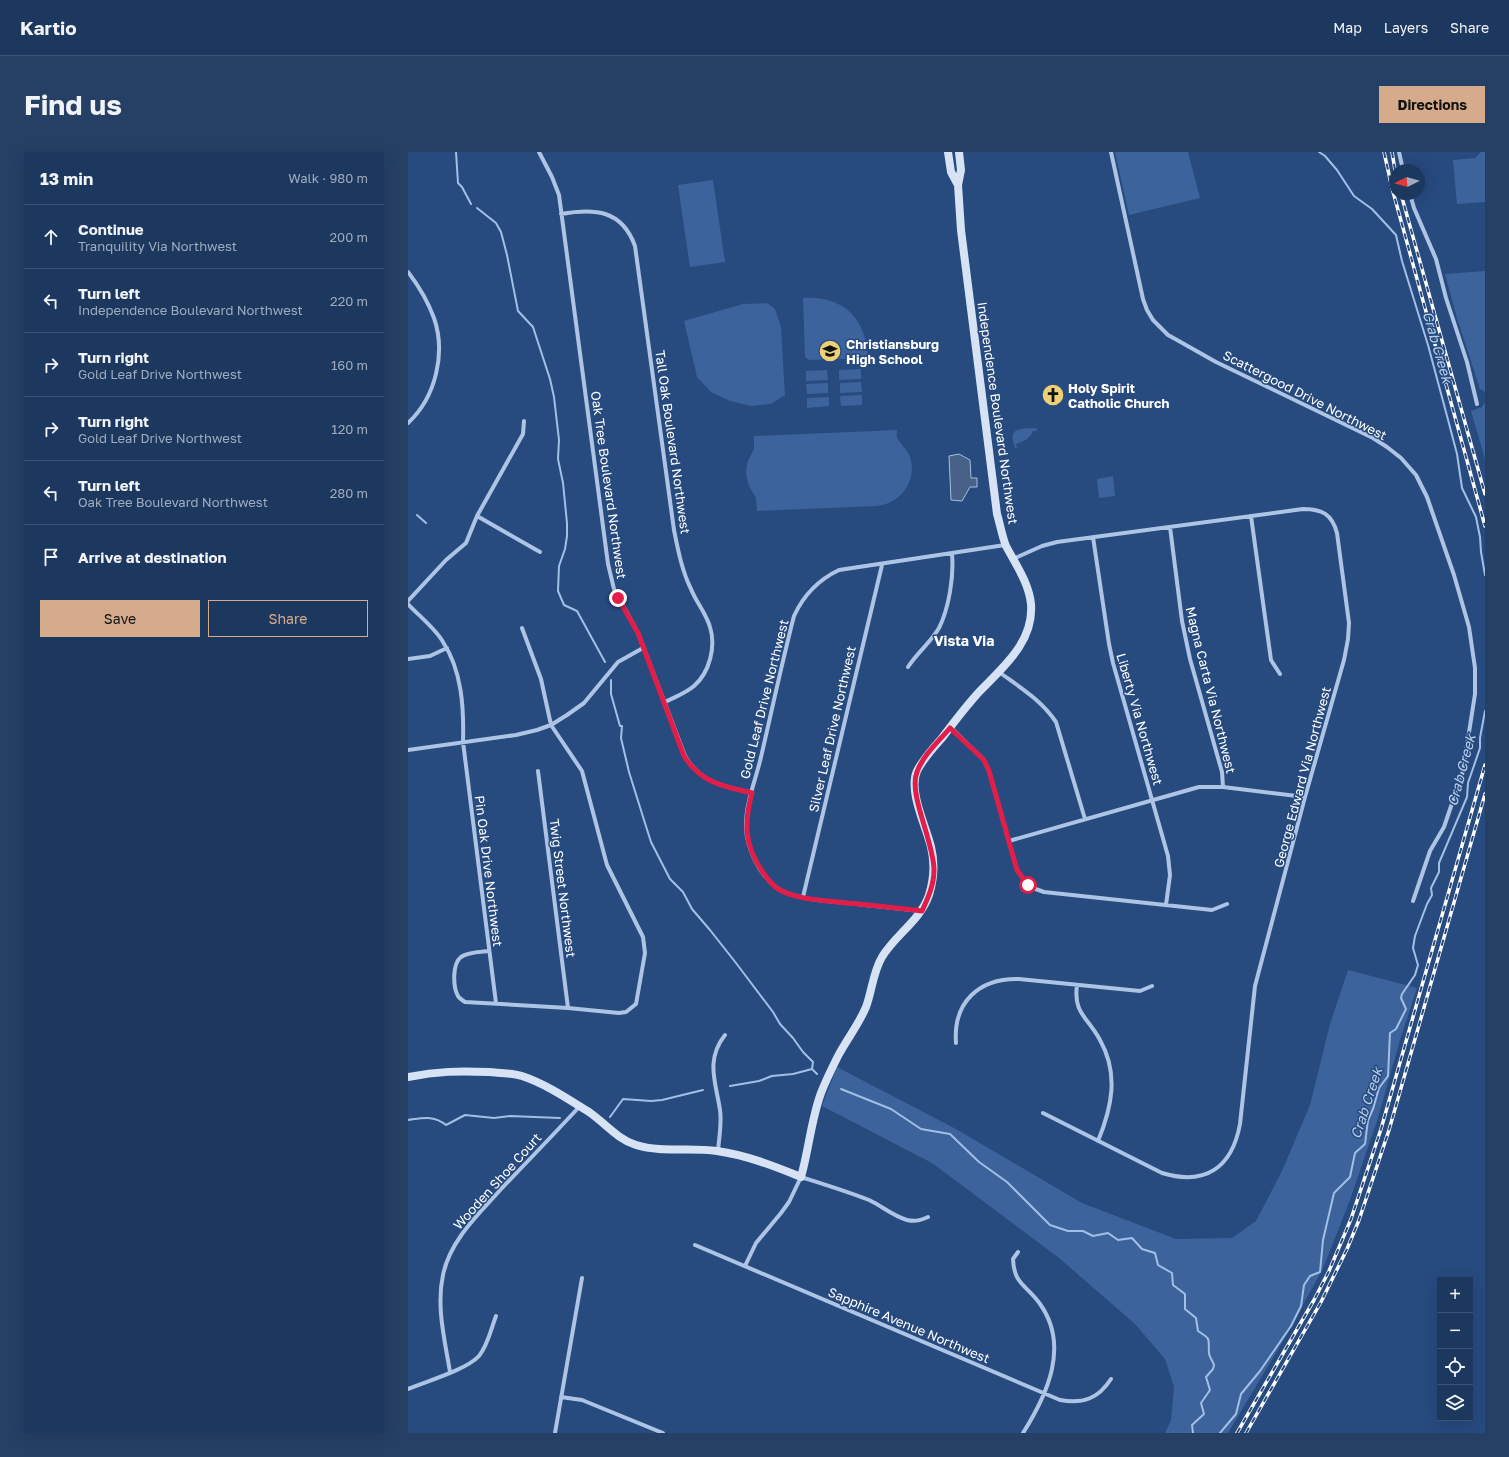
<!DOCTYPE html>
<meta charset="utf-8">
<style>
body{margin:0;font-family:"Golos Text",sans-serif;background:#253f65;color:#f1f3f6}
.controls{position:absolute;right:12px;bottom:12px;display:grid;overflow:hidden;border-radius:0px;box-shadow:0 4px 16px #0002}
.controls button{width:36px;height:36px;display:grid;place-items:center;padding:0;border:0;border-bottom:1px solid #3b5274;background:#1d385f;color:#f1f3f6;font:20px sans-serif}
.compass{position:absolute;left:981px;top:12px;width:36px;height:36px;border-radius:50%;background:#1d385f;box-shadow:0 4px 16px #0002;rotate:265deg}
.stop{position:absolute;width:12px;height:12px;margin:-9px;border:3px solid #e11d48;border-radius:50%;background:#fff}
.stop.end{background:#e11d48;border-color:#fff;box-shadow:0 1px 4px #0008}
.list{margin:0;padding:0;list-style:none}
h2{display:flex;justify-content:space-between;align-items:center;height:52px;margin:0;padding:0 16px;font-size:17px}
h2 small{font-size:13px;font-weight:400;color:#a0acbd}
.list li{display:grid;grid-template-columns:26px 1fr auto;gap:12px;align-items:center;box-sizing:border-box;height:64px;padding:0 16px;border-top:1px solid #3b5274}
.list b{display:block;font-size:15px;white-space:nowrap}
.list p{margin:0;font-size:13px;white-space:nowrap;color:#a0acbd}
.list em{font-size:13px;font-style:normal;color:#a0acbd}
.actions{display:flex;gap:8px;padding:12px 16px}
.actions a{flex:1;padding:9px 0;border:1px solid #d6ab8b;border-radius:0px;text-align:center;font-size:14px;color:#d6ab8b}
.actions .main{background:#d6ab8b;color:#111}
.icon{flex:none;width:22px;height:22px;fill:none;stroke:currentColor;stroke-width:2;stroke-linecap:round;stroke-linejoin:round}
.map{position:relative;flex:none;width:1077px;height:1281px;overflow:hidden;border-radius:0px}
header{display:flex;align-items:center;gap:24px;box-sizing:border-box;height:56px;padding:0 20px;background:#1d385f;border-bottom:1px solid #3b5274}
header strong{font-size:19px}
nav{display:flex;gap:22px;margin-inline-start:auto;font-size:14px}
.intro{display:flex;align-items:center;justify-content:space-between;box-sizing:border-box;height:96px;padding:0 24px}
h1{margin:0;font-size:28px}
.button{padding:10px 18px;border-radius:0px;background:#d6ab8b;color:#111;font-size:14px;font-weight:700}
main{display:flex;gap:24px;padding:0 24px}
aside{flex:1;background:#1d385f;border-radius:0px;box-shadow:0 4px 16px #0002}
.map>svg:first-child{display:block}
</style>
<header>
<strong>Kartio</strong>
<nav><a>Map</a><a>Layers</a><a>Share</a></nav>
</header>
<div class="intro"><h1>Find us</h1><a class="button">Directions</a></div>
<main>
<aside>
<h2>13 min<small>Walk · 980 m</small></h2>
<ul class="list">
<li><svg class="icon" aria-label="ahead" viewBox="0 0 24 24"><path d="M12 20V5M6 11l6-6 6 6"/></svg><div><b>Continue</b><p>Tranquility Via Northwest</p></div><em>200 m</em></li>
<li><svg class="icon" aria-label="left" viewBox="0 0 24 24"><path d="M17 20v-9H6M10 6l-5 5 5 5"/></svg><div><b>Turn left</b><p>Independence Boulevard Northwest</p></div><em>220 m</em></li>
<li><svg class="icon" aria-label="right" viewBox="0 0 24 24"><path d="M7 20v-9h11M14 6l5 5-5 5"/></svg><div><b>Turn right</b><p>Gold Leaf Drive Northwest</p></div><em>160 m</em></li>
<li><svg class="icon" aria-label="right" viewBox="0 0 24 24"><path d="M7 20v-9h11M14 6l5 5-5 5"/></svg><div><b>Turn right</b><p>Gold Leaf Drive Northwest</p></div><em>120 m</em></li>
<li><svg class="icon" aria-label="left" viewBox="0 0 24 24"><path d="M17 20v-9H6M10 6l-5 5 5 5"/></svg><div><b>Turn left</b><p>Oak Tree Boulevard Northwest</p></div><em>280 m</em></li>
<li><svg class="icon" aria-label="arrive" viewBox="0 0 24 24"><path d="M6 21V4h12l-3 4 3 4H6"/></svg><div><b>Arrive at destination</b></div></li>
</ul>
<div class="actions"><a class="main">Save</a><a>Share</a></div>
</aside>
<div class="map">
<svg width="1077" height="1281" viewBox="0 0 1077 1281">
<rect width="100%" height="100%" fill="#274a7f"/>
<path fill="#3c639c" d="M707,0h73l12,46 -71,17z
M1073,0h4v50l-28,2 -4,-44 22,-2z
M305,28l12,82 -35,5 -12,-82z
M1077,119v121l-5,-3 -23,-71 -12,-44z
M395,146c41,-2 63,20 65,60l-59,2 -4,-3z
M359,151l8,6 6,18 4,68 -14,9 -20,2 -21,-5 -19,-9 -14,-15 -13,-56 59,-17z
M453,217v10l-22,1v-10z
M419,218l1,10 -22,1v-10z
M453,230l1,10 -22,1v-10z
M420,231v10l-21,1 -1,-10z
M454,243v10l-21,1 -1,-10z
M421,245v9l-22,2v-10z
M1077,250v57l-14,-48 11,-4z
M626,276l3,1v2h-4c-3,8 -9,10 -17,13l1,4h-2c-7,-20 3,-19 19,-20z
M489,278c0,3 -1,7 1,9 4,7 9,10 12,18 8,24 -10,47 -34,49l-119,5 -1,-13 -7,-12 -3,-12 1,-11 7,-14v-13z
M705,324l2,20 -16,2 -2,-19z
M940,818l69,18 -17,52 -22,78 -28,82 -26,66 -35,65 -61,102h-63l6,-13 3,-33 -9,-28 -30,-35 -76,-66 -127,-95 -110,-57 15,-39 119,62 126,74 94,36 56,-1 24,-17 26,-50 28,-66 20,-81z"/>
<path fill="#476187" stroke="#a2bfe6" d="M551,302l11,6 1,18h6v9h-7l-8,14 -11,-1 -2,-44z"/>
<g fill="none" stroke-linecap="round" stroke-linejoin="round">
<path stroke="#a2bfe6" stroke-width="2" d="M48,0l2,31 4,4 9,17
M911,0l6,4 12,14 17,26 18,13 24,26 6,26 26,84 19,71 10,38 5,34 14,29 4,20 1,15 4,23
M69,56l19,15 5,9 6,23 11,56 15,16 17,52 4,18 5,43 -1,19 5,24 4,40v13l-2,13 -6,17 -1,25 6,14 13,6 28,51
M9,363l9,8
M203,528v14l9,32h2l-1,12 8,34 15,48 7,22 19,37 13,13 9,17 18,21 26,33 37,49 7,12 13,14 10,14 10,10 -1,7
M404,917l5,5
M322,934l29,-5 13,-5 21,-2 19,-5
M433,937l50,20 30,20 29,5 29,28 28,20 43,43 18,6h15l10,5 15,-3 10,7 14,-2 10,11 13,4 3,12 14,8 1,12 12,9v15l11,9 2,13c14,9 10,7 11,22 0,4 4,8 5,12l-1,4 -7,8 4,13 -9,13 3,11 -12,11 1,8
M202,965l13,-18 28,2 11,-1 41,-10
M0,968c15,-2 26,-5 38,5l19,-10 29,3 16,-2 50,2
M812,1281l16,-19 5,-20 19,-23 31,-45 10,-20 3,-21 6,-9 10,-4 3,-32 11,-47 16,-16 5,-24 10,-9 3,-24 5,-11 6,-21 9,-12 2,-43 6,-4 10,-20 -5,-11 1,-4 13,-19 3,-10 -5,-17 2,-12 12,-32 5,-9 -1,-7 8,-16v-9l28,-66 1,-14 12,-35v-10l5,-27"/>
<path stroke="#aec4e5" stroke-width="4" d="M131,0l13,25 7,18 49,369 6,25 24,44 47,123c16,27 38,30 67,37
M703,0l32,147 4,11 6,10 15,15 9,5 39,22 157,76 14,9 14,11 15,17 11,22 27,78 15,52 6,41v26l-12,77 -19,56 -14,24 -17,50
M991,0l4,18
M1002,42l4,14 22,51 10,39 21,64 10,42
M153,62c34,-6 61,-4 74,32l39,284c4,20 8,41 17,59 5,13 15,24 19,38 6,19 0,45 -16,59 -8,7 -19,11 -29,16
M0,120c10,13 20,30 26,46 12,35 2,79 -26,105
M69,364l63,36
M843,364l20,144 9,14
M762,375l12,94 8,38 32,113 1,15
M685,385l16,107 4,19 55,193 2,19 -4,30
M605,407l29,-13 15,-4 246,-33c19,0 29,5 34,24l12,90 -1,16 -4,21 -39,137 -50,189 -15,138c-8,44 -35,62 -78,49l-119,-60
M0,449l38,-41 20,-17 11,-27 46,-82 1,-13
M0,452c10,11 28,25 35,38 19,29 21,66 20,100l33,261
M0,507l22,-3 17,-8
M500,515c9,-14 23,-25 31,-39 10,-20 15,-52 13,-74
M591,520c22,16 42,28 57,50l29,97
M542,575l34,33 5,11 28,99 11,15 5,3 11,4 168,18 15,-6
M0,598l108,-15 21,-5 14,-5 16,-10 17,-12 34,-41 25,-14
M130,619l30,237
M601,689l190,-54h24l82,10
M395,745l79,-332
M512,759c-24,-3 -48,-5 -72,-8 -21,-2 -53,-3 -71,-15 -18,-13 -31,-41 -31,-63 0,-23 10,-46 15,-68 11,-47 21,-95 33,-141 10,-22 24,-36 45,-46l166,-25
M81,799c-8,1 -21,1 -28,6 -9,7 -8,30 -3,39 1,2 4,4 7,6l103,6 51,5 7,-1 10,-8 9,-51 -2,-16 -36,-72 -25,-94 -31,-46 -10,-46 -19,-51
M669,833c-4,29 11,32 23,55 19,34 12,67 -2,101
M548,891c-3,-41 23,-65 63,-64l121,12 12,-5
M310,999c1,-13 4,-28 2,-41 -4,-27 -15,-50 5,-75
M287,1093l365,155c23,4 38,-1 51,-21
M610,1100l-5,7c1,26 14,26 27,45 30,42 7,91 -17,129
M337,1114l11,-23 25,-30 8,-11 12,-25c22,7 45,14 68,23 13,6 24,16 38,20 9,2 14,0 21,-3
M42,1220c-5,-31 -14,-65 -7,-97 7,-35 36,-61 59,-87 26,-27 52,-54 78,-82
M0,1237c19,-8 58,-19 71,-33 9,-11 12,-27 17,-40
M153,1245l21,3 81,33
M147,1281l27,-155"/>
<path stroke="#d7e3f5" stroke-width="8" d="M540,0l3,20 7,13
M0,925c30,-6 51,-6 81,-5 11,1 23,1 33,4 24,8 46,23 67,36 16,11 28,27 47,33 26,8 54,2 81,6 29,4 57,15 84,26 8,-28 10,-57 20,-84 5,-13 11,-25 17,-37 9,-17 21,-32 28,-49 6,-16 7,-35 16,-50 14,-23 38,-36 47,-62 5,-16 6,-32 2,-48 -5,-21 -23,-56 -14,-76 6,-12 16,-23 25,-33 12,-16 24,-32 38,-47 23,-24 54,-49 51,-87 -2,-21 -15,-39 -25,-58 -4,-10 -6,-22 -9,-32l-36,-284 -3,-45 3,-15 -2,-18"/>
<g stroke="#fff" stroke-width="3.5">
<path id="rail" d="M976,0l8,36 93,338
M984,0l3,18
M993,42l84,300
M829,1281l77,-133 15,-29 22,-52 30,-90 104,-364
M838,1281l75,-131 26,-53 12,-29 30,-90 96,-336"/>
</g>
<use href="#rail" stroke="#274a7f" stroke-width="2" stroke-dasharray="6" stroke-linecap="butt"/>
</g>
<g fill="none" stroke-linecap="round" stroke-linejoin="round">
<path stroke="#e11d48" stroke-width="5" d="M210,446l20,35 46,123c17,27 39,30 68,37 -8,29 -8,52 10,78 4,6 9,13 16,18 19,11 46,11 68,14 25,2 51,5 76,8 6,-13 12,-26 12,-41 0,-28 -26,-76 -17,-98 6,-17 22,-31 33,-44l34,32 5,11 28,99 11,15"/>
</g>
<defs>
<g id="school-disc" transform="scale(1.15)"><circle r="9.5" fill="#edcf74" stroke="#274a7f"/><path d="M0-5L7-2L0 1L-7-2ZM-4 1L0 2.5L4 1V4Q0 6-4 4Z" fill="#111"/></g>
<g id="church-disc" transform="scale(1.15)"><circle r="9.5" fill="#edcf74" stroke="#274a7f"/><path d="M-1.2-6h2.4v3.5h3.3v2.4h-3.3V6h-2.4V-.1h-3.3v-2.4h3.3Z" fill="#111"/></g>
</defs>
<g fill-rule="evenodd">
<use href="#school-disc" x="422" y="199"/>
<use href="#church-disc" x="645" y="243"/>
</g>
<g text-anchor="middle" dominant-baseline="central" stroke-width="3" stroke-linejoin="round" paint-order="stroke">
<g font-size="13" font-weight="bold" fill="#fff" stroke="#274a7f" text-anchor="start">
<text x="438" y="192">Christiansburg<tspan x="438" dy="15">High School</tspan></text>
<text x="660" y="236">Holy Spirit<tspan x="660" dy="15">Catholic Church</tspan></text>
</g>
<g font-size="13" fill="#fff" stroke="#274a7f">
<text transform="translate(897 243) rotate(27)">Scattergood Drive Northwest</text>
<text transform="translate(590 261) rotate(82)">Independence Boulevard Northwest</text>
<text transform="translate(265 290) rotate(82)">Tall Oak Boulevard Northwest</text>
<text transform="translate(201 333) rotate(82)">Oak Tree Boulevard Northwest</text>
<text transform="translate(803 538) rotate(76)">Magna Carta Via Northwest</text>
<text transform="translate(356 547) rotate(-76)">Gold Leaf Drive Northwest</text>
<text transform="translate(732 567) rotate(74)">Liberty Via Northwest</text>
<text transform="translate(424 577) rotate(-77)">Silver Leaf Drive Northwest</text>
<text transform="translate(894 625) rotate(-75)">George Edward Via Northwest</text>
<text transform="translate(81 719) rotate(83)">Pin Oak Drive Northwest</text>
<text transform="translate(155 736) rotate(83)">Twig Street Northwest</text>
<text transform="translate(89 1029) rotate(-48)">Wooden Shoe Court</text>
<text transform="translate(501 1173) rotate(23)">Sapphire Avenue Northwest</text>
</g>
<g font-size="14" font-style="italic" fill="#b9cfed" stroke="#274a7f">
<text transform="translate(1030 195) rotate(74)">Crab Creek</text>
<text transform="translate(1053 618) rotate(-75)">Crab Creek</text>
<text transform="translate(958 951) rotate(-72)">Crab Creek</text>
</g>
<g font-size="14" font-weight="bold" fill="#fff" stroke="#274a7f">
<text x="556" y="488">Vista Via</text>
</g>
</g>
</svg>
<div class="controls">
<button>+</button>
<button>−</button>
<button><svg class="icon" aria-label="locate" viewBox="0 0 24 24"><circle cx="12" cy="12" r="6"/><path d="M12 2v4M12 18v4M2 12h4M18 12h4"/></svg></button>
<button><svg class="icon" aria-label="layers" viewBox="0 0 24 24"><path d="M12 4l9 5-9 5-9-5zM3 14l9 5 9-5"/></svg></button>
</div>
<svg class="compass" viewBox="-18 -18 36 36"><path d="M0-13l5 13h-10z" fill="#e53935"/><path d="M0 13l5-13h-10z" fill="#a0acbd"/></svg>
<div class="stop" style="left:620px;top:733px"></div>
<div class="stop end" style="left:210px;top:446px"></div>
</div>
</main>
